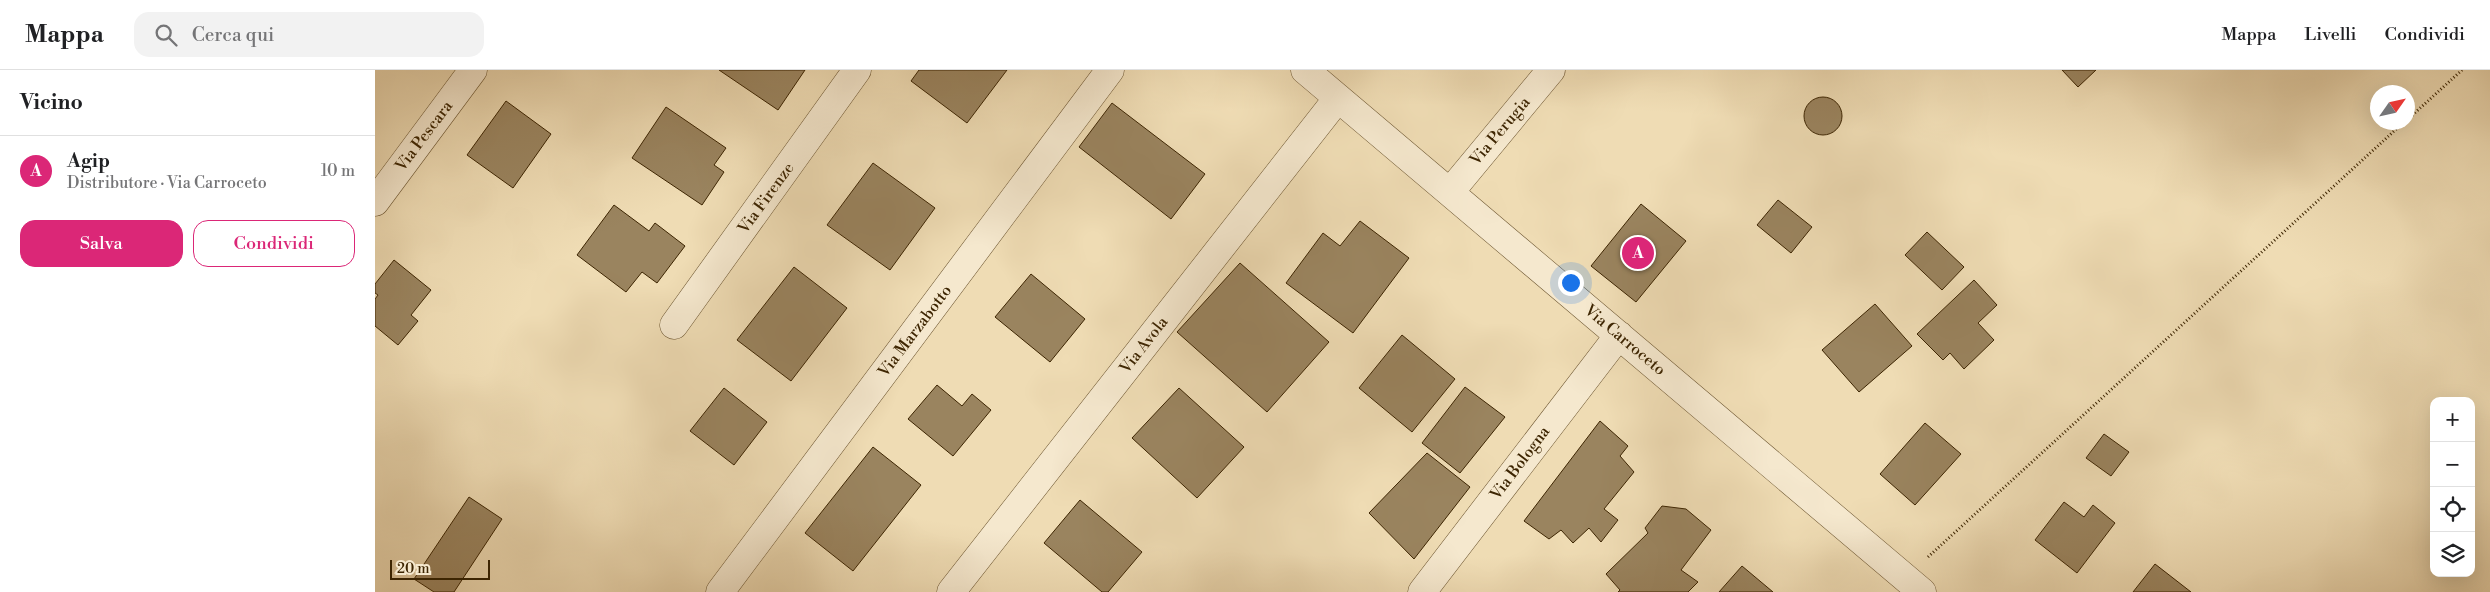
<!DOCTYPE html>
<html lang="it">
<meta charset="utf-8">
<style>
body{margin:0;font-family:"Libre Bodoni",serif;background:#f2f2f2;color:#202124}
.controls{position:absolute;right:15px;bottom:15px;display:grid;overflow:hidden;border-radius:10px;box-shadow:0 5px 20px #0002}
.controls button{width:45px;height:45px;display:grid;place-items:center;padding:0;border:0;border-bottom:1px solid #e0e0e0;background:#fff;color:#202124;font:25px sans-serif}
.compass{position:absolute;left:1995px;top:15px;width:45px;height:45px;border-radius:50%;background:#fff;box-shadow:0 5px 20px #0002;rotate:56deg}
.scale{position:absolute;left:15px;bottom:12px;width:100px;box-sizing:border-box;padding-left:5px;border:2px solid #3d2502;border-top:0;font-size:14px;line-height:18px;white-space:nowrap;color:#3d2502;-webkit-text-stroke:4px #f5e8ce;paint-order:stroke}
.you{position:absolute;left:1195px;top:212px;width:18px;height:18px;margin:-12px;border:4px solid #fff;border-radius:50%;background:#1a73e8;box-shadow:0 0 0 8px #1a73e833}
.badge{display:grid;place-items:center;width:32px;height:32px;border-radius:50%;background:#db2777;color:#fff;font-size:16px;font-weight:700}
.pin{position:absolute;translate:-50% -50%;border:2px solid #fff;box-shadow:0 1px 5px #0006}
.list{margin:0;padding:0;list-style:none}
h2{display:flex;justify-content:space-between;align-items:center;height:65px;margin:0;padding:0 20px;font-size:21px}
h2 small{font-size:16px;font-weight:400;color:#757577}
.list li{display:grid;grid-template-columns:32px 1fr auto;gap:15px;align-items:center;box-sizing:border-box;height:70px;padding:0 20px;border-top:1px solid #e0e0e0}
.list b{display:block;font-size:19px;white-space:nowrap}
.list p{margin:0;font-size:16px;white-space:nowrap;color:#757577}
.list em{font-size:16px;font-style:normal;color:#757577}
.actions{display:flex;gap:10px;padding:15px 20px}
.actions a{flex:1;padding:11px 0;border:1px solid #db2777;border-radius:15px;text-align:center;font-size:18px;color:#db2777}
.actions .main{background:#db2777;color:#fff}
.icon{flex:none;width:28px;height:28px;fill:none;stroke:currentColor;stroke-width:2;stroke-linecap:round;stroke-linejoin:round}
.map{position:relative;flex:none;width:2115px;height:522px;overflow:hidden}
header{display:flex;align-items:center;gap:30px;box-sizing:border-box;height:70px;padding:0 25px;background:#fff;border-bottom:1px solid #e0e0e0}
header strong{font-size:24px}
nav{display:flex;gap:28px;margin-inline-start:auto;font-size:18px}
.search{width:350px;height:45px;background:#f2f2f2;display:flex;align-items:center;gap:12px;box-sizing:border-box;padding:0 18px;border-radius:15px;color:#757577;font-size:19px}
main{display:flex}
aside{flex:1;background:#fff}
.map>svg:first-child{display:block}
</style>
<header>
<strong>Mappa</strong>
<div class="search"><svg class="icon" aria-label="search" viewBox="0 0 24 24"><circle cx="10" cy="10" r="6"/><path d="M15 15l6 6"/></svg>Cerca qui</div>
<nav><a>Mappa</a><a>Livelli</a><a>Condividi</a></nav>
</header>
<main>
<aside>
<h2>Vicino<small></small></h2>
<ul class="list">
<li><span class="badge">A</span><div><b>Agip</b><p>Distributore · Via Carroceto</p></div><em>10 m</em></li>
</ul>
<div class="actions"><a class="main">Salva</a><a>Condividi</a></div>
</aside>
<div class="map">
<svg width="2115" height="522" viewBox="0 0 2115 522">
<rect width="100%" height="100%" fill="#efdcb4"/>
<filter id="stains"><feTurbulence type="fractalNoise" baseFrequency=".004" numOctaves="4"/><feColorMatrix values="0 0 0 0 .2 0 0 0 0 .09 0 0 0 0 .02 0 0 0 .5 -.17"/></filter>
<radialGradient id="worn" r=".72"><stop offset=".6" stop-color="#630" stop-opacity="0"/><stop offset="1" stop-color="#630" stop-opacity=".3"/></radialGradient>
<path fill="#9a845f" stroke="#3d2502" d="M344,0h86l-27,40z
M544,0h88l-40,53 -56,-42z
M1687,0h34l-18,17z
M1429 46a19 19 0 1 1 38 0a19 19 0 1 1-38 0Z
M131,31l45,33 -38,54 -46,-33z
M737,33l93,71 -34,45 -92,-72z
M291,37l60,41 -12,17 10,7 -22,33 -70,-47z
M498,93l62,45 -45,62 -63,-45z
M1403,130l34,27 -21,26 -34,-28z
M1266,134l45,37 -50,61 -45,-36z
M239,135l35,26 6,-8 30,23 -28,37 -15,-11 -16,20 -49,-37z
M985,151l49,37 -56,75 -67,-50 37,-50 17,13z
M1552,162l37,35 -22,23 -37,-35z
M19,190l37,30 -20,25 7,6 -20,24 -23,-19v-27l3,-4 -3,-2v-9z
M865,193l89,79 -62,70 -90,-80z
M419,197l53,41 -56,73 -54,-41z
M656,204l54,45 -35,43 -55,-45z
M1599,210l23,25 -19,18 16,17 -30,29 -14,-16 -7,7 -26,-26z
M1500,234l37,42 -53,46 -37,-42z
M1027,265l53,44 -43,53 -53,-44z
M562,315l25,21 10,-12 19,16 -38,46 -45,-37z
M1090,317l40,30 -45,56 -38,-30z
M349,318l43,34 -33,43 -44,-34z
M804,318l65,59 -47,51 -65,-60z
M1225,351l28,25 -8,10 14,16 -30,37 14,11 -17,22 -12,-14 -16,15 -12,-13 -12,9 -25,-18z
M1550,353l36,31 -46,51 -35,-31z
M1729,364l25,18 -18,24 -25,-18z
M498,377l48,38 -68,86 -48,-38z
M1052,383l43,34 -56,72 -45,-46z
M94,427l33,22 -48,73h-20l-20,-13z
M705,430l62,52 -34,40h-6l-58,-49z
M1689,432l20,15 9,-12 22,18 -38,50 -42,-33z
M1287,436l24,3 25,21 -30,40 17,12 -10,10h-70l2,-2 -14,-16 42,-41 -3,-5z
M1780,494l36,28h-58z
M1367,496l31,26h-54z"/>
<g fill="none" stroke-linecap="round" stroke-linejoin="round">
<g stroke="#6a532e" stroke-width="29">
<path id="minor" d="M930,0l617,522
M1075,122l101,-122
M0,132l98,-132
M299,255l183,-255
M345,522l390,-522
M576,522l387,-494
M1047,522l197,-257"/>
</g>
<path stroke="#3d2502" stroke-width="3" stroke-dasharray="1 2.5" stroke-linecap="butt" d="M2032,50l55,-50
M1553,487l476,-435"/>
<use href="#minor" stroke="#f5e8ce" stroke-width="28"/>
</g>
<g text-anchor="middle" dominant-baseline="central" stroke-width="4" stroke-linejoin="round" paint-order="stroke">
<g font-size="16" fill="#3d2502" stroke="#f5e8ce">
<text transform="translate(1125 61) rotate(-50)">Via Perugia</text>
<text transform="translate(49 66) rotate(-53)">Via Pescara</text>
<text transform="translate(391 128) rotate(-54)">Via Firenze</text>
<text transform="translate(540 261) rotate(-53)">Via Marzabotto</text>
<text transform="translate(1250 270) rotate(40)">Via Carroceto</text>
<text transform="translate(769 275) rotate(-52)">Via Avola</text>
<text transform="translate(1145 393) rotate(-53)">Via Bologna</text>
</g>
</g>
<rect width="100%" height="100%" filter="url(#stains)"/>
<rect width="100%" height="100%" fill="url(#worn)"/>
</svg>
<div class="controls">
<button>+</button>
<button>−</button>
<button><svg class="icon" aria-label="locate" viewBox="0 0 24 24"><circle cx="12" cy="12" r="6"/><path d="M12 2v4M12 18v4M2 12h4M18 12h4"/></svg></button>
<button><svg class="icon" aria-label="layers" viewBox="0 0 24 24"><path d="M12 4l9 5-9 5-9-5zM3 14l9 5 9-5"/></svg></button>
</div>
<svg class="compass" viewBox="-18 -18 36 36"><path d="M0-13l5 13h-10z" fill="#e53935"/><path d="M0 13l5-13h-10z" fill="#757577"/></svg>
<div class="scale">20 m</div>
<div class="you"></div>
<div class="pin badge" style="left:1263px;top:183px">A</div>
</div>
</main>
